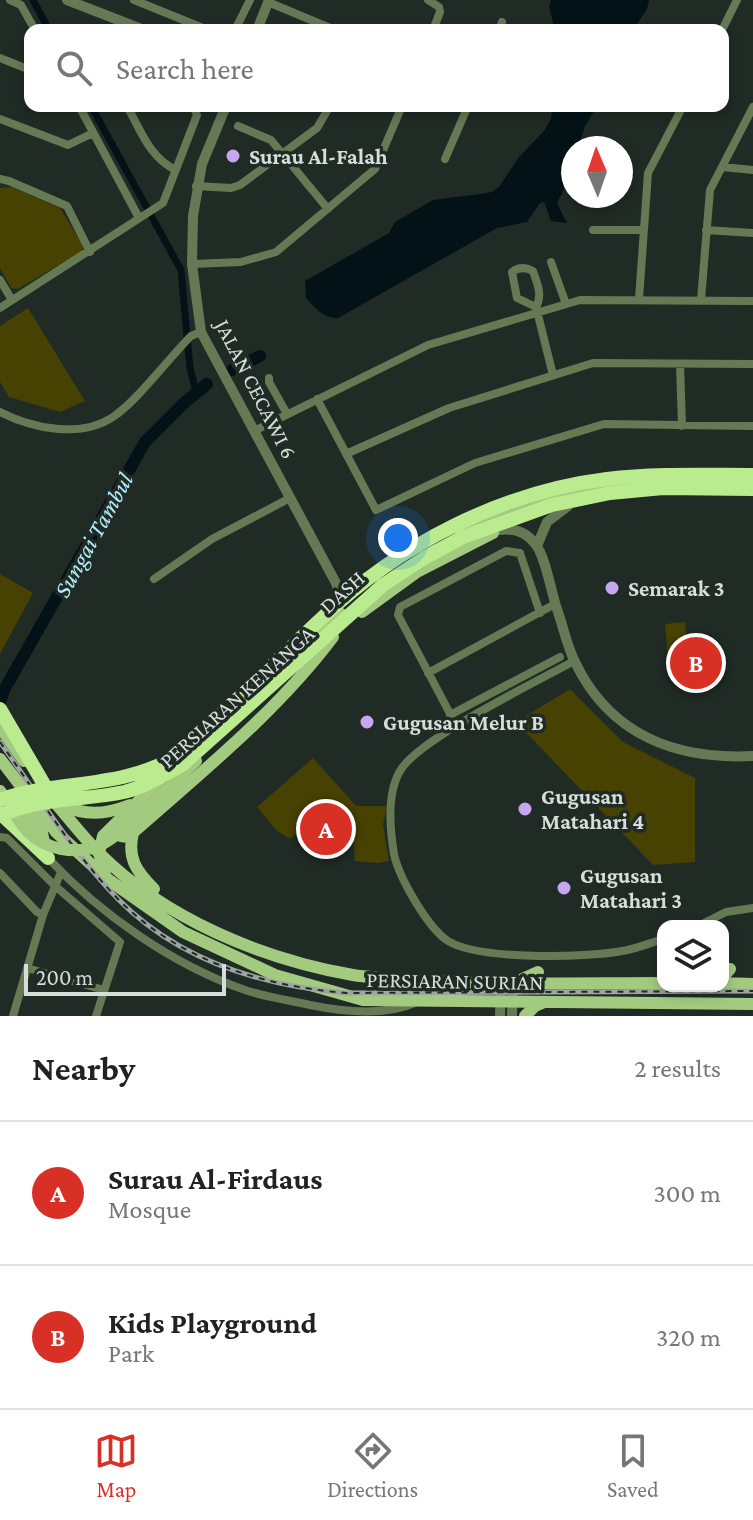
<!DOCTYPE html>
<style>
body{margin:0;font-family:"Crimson Pro",serif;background:#f6f6f6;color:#222}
.controls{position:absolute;right:24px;bottom:24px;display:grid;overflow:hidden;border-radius:16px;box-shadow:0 4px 12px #0003}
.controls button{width:72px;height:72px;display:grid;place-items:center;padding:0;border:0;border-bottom:2px solid #e0e0e0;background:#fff;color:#222;font:40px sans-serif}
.compass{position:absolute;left:561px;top:136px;width:72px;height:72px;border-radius:50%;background:#fff;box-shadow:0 4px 12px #0003;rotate:358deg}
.scale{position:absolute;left:24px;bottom:20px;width:202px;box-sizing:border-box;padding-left:8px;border:4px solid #d7deda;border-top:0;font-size:22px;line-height:28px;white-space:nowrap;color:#d7deda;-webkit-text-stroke:6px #202b25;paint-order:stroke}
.you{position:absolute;left:398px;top:538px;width:28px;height:28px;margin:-20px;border:6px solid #fff;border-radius:50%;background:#1a73e8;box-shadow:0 0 0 12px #1a73e833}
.badge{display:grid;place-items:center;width:52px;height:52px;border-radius:50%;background:#d93025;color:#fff;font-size:26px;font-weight:700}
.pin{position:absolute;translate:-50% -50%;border:4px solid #fff;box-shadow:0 2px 8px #0006}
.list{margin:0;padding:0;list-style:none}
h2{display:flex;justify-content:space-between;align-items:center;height:104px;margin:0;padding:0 32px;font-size:34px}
h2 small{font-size:26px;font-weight:400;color:#767676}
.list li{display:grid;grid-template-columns:52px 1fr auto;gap:24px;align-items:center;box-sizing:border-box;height:144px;padding:0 32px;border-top:2px solid #e0e0e0}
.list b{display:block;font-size:30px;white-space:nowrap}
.list p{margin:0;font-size:26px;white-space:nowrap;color:#767676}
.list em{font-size:26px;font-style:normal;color:#767676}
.icon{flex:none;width:44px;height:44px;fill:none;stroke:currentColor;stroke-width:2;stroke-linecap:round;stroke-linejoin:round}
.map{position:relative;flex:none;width:753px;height:1016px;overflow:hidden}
.search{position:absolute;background:#fff;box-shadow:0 4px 12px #0003;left:24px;right:24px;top:24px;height:88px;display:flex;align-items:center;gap:20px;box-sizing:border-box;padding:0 28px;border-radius:16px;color:#767676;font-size:30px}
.sheet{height:392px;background:#fff}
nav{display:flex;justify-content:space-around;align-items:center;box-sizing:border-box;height:112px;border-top:2px solid #e0e0e0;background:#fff;font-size:22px;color:#767676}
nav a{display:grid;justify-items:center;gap:4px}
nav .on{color:#d93025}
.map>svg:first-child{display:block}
</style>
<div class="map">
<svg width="753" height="1016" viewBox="0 0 753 1016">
<rect width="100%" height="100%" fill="#202b25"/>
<path fill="#474102" d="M12,187l48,21 22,36 1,7 -65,38 -7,-1 -11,-20v-80z
M28,308l57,93 -25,11 -51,-15 -9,-15v-56z
M0,574l33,19 -33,61z
M685,622l3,31 -20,2 -3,-31z
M570,689l53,53 72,36v84l-42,3 -137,-143z
M313,758l43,48h31l-4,19 6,36 -11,2 -23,-2 -3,-41 -29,-11 -33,30 -14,-9 -19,-23z"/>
<path fill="#021217" d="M551,0h98l-2,9 -14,21h-78l-6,-23z
M553,106h44l-12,20 -7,22h-5c0,21 -6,36 -16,55l10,20 -16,-2 -7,-19 -4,1 -13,19 -30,6 -159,90c-14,1 -24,-11 -32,-20l-1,-17 84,-48 6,-11 38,-22 47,-6 12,-2 7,-5 20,-30 25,-26 7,-12z"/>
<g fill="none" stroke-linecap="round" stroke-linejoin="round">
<path stroke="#021217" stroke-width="7" d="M33,0l16,30
M91,106l90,164 9,98 6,24"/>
<path stroke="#021217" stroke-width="12" d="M232,370l28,-14
M0,703l4,-13 141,-248 39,-39 23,-19"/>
<path stroke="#657955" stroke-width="8" d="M10,0l11,5 14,25
M134,0l74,30
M428,0l11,7 1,5 -7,18
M268,2l67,28
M235,30l15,-30
M499,30l3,-8
M722,30l15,-30
M0,58l30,12
M79,106l60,112
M127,106c14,25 23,52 49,64
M0,119l68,26 25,-12
M238,126l33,14 57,69
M445,159l23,-53
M722,167l31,3
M0,179l9,2 58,25 23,46
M196,186l35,2 9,-3 77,-57 13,-22
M593,230h50
M706,230l47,3
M551,262l15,42
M192,264l49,-2 35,-10 99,-83 27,-63
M0,280l12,20
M639,299l9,-126 35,-67
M701,300l9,-110 43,-83
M536,307l-19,-9 -5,-26c6,-5 13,-5 21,-1 4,12 10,24 3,36l17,68
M0,308l163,-105 34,-88 -4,-9
M680,364l2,62
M269,378v4l18,32
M317,399l59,111 99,-47 129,-39 149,2
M0,412c32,16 80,27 113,5 25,-17 55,-58 78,-81l10,-4
M254,431l174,-86 152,-45 173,1
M346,454l103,-46 144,-45 160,1
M154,579l58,-40 78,-41
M574,661c-36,20 -156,78 -174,110 -13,22 -10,59 -6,83 5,24 34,74 54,87 30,19 138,17 174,10 14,-2 28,-8 41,-12
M428,673l127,-69
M450,715l110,-58
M457,727l-59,-112 2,-8 106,-56 14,2 20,60
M0,837l7,1 47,47 66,57 -24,74
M48,858c52,56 125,107 197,132 20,7 44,10 65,15 34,7 76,11 107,-3
M0,873l37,39 6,3
M698,926l28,-14 27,-4
M27,968l77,22
M13,1016l30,-101 18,-43"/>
<path stroke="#657955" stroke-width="10" d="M67,0l77,30
M257,30l12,-30
M226,106l-24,58 -9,52 -1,48 9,68 136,253v22
M499,530c15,-2 28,2 37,15 10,13 15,47 21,64 6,17 10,37 18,53 35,73 101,98 178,94
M537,546l10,-24 21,-16
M500,1016l1,-32
M512,1016l1,-33"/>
<path stroke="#a2cb7f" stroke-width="12" d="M461,531c59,-24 118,-43 182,-48
M362,612l55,-40 76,-39
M280,668l61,-54
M0,727l24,34
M0,759l56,73 50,46 77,54 92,43 88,25 390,4
M51,798c16,18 31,38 48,55 66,66 163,106 254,122 26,4 53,4 79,6 77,4 154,2 231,2
M19,802l23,31 4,18
M60,804c25,12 44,11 70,1
M113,828l8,8 7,1c71,-63 148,-124 205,-200
M133,833c-6,25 3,38 21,56
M106,878l-7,-25 4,-17 58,-57
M723,977l7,-8
M516,982l22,-10
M723,983l30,1
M525,1016l10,-10 7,-3"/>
<path stroke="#baeb8f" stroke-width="14" d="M0,709l52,89
M0,813l48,45"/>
<g stroke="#9ca5a0" stroke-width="5">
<path id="rail" d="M0,742c38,53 73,111 118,157 61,62 145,87 228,94l407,-2"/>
</g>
<use href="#rail" stroke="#202b25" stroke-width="2" stroke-dasharray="6" stroke-linecap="butt"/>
<path stroke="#a2cb7f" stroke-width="12" d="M0,791c9,13 17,29 28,41 17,17 47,23 70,14 25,-10 76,-64 98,-85"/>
<path stroke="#baeb8f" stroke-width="14" d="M0,800c55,-20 119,-11 171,-41 20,-12 37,-33 54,-49 32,-31 65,-62 97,-92 76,-73 179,-126 285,-139 48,-6 98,-4 146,-4
M0,816c39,-19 82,-15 124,-24 21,-5 39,-17 58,-27l201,-180 41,-27 39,-21 89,-32 58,-12 53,-5 90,1"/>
</g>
<g fill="#c7a6ef" stroke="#202b25" stroke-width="3">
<circle cx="233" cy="156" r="8"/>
<circle cx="612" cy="588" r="8"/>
<circle cx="367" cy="722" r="8"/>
<circle cx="525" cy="809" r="8"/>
<circle cx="564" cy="888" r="8"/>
</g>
<g text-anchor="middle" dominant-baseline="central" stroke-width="7" stroke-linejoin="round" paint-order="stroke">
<g font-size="22" font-weight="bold" fill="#d7deda" stroke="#202b25" text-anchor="start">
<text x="249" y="156">Surau Al-Falah</text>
<text x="628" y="588">Semarak 3</text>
<text x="383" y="722">Gugusan Melur B</text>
<text x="541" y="796">Gugusan<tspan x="541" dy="25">Matahari 4</tspan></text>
<text x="580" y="875">Gugusan<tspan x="580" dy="25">Matahari 3</tspan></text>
</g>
<g font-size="22" fill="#d7deda" stroke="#202b25">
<text transform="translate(256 389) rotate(63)">JALAN CECAWI 6</text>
<text transform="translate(342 592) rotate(-42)">DASH</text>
<text transform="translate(237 697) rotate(-42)">PERSIARAN KENANGA</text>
<text transform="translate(455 981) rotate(1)">PERSIARAN SURIAN</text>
</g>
<g font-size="24" font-style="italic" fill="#b2edfe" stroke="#202b25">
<text transform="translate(93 535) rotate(-61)">Sungai Tambul</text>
</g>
</g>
</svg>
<div class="controls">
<button><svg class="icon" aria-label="layers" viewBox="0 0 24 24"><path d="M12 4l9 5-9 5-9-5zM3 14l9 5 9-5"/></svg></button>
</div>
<svg class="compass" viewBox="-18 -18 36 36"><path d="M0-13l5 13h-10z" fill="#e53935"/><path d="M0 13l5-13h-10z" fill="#767676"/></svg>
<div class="scale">200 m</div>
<div class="you"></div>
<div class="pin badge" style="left:326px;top:829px">A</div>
<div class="pin badge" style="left:696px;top:663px">B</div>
<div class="search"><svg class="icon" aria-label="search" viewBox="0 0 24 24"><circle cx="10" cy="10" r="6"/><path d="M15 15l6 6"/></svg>Search here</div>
</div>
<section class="sheet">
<h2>Nearby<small>2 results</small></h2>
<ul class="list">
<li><span class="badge">A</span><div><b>Surau Al-Firdaus</b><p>Mosque</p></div><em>300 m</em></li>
<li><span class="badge">B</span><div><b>Kids Playground</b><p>Park</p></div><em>320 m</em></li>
</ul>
</section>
<nav>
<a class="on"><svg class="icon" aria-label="map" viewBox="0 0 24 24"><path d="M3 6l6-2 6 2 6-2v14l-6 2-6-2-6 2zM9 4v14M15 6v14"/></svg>Map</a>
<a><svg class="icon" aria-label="directions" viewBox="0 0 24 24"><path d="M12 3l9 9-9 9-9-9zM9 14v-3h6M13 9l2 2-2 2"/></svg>Directions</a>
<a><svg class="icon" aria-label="saved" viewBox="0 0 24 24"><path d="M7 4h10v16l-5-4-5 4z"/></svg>Saved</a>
</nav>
